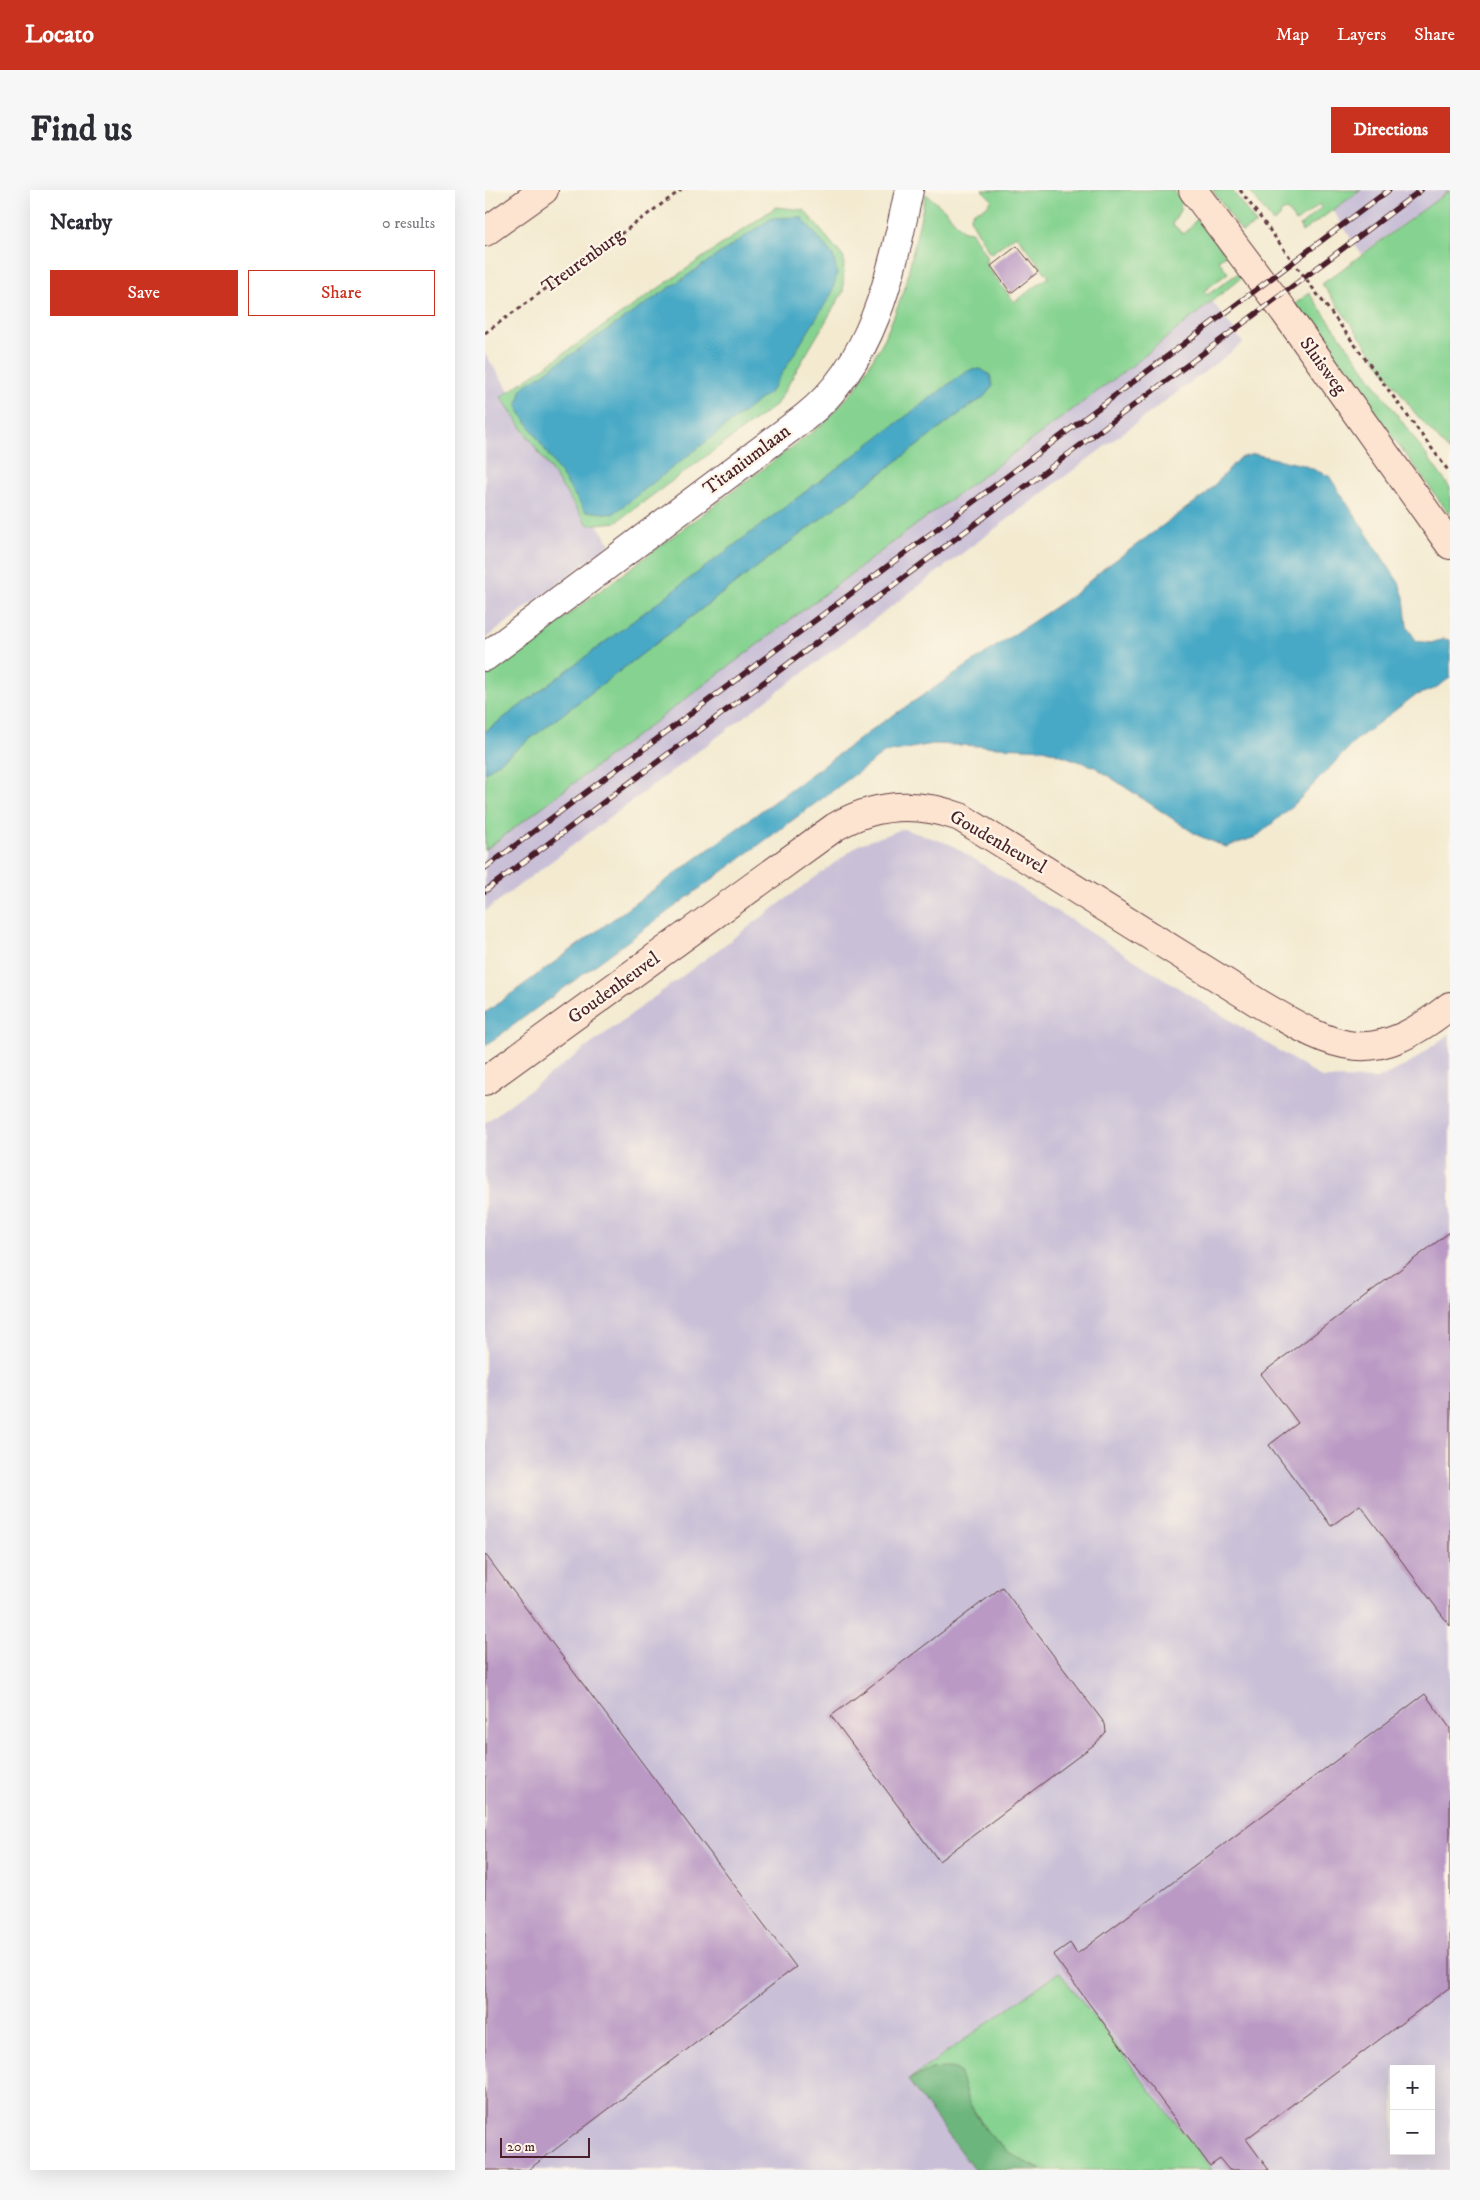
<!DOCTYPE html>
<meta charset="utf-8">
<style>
body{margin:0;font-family:"IM FELL DW Pica",serif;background:#f7f7f7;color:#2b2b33}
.controls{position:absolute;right:15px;bottom:15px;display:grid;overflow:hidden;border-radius:0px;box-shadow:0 5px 20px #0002}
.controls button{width:45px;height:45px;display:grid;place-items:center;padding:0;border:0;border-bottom:1px solid #e1e1e2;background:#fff;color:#2b2b33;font:25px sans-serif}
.scale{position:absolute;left:15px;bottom:12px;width:90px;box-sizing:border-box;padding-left:5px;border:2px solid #4a1f2b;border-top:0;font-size:14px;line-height:18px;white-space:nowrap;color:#4a1f2b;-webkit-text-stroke:4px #fcf5e5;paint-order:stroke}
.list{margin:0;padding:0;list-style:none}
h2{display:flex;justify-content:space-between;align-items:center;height:65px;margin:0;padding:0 20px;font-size:21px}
h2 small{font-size:16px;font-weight:400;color:#7c7c81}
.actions{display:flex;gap:10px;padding:15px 20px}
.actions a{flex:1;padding:11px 0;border:1px solid #c8321e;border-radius:0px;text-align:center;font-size:18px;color:#c8321e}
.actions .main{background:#c8321e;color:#fff}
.map{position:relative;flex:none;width:965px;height:1980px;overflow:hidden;border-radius:0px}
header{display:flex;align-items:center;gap:30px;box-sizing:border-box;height:70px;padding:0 25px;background:#c8321e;color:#fff}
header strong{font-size:24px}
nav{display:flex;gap:28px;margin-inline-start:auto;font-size:18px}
.intro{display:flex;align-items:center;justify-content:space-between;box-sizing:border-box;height:120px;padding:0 30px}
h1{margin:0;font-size:35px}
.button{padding:12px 22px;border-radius:0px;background:#c8321e;color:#fff;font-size:18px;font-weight:700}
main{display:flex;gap:30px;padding:0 30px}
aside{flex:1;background:#fff;border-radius:0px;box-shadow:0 5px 20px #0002}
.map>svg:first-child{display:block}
</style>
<header>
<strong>Locato</strong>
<nav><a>Map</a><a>Layers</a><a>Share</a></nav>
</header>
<div class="intro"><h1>Find us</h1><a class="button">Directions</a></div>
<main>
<aside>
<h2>Nearby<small>0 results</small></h2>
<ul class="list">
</ul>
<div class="actions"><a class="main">Save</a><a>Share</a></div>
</aside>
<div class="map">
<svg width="965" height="1980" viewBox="0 0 965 1980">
<rect width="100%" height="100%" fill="#fcf5e5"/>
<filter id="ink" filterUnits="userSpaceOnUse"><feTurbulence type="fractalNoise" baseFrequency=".02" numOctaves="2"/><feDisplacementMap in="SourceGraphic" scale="10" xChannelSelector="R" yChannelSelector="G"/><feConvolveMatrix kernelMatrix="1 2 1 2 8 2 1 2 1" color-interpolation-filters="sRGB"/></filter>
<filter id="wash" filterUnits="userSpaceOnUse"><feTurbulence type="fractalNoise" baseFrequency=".0096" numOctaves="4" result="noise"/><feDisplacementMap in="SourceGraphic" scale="20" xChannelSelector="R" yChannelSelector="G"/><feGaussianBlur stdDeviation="1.12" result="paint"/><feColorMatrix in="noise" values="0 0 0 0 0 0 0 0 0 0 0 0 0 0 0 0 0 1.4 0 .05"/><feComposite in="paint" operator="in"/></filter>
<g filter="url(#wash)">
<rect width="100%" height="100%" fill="#f3ead0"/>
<path fill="#c9bfd7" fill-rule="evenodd" d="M876,0h89l-89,64 -28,-44z
M727,111l31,42 -758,568v-61l431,-325 217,-160z
M0,164l125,190 -125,95z
M418,639l47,15 372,234 54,1 33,-15 41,-31v1137h-965v-1047l375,-279zM909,1879h37v82h-37z"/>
<path fill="#86d391" stroke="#68795e" d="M497,0h192l7,10 -1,10 -8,14 12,10 13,-15 29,36 -8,5 10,13 -24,18 3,4 30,-21 5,3 -109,88 -217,160 -431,325v-77l486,-368 11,-6 -11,-29 -486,362v-55l338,-253 33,-36 29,-50 19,-47 22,-97 20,17 17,20 9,1 14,24v9l28,37 35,-25 -33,-42 -26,19 -20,-36 4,-7 11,-3 7,-8z
M727,0h20l24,34 -14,8z
M764,0h112l-59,42 -2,-6 21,-18 -1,-4 -24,18 -9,-12 -6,2 -1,5 -7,5z
M965,0v262l-35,-39 -93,-129z
M291,17l28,3 40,48 -1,34 -67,113 -160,117 -28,3 -87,-128z
M824,103l141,195v27l-155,-211z
M574,1782l153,198h-170l-27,-12 -26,-24 -21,-33 -9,-29 -27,-3 -24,11z"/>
<path fill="#6cb57b" stroke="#5b6a53" d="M447,1879c6,0 22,-3 26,2 4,6 7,22 10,29 18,37 37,54 74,70h-68l-66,-90z"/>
<path fill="#47a9c6" stroke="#486478" d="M316,27l32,38 4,18 -5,20 -61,98 -158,123 -28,-3 -68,-104 5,-19 250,-170z
M496,179l9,6 3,11 -11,13 -11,6 -486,368v-41l472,-354 13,-8z
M769,264l49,11 26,11 70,107 5,14 3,29 9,15 15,2 13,-4 6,1v38l-16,11 -20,7 -58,44 -61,64 -39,33 -30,10 -29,-12 -102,-68 -51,-18 -111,-5 -49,9 -399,293v-33l392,-287 199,-133 26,-23 104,-76 33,-36z"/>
<g id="blocks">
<path fill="#ba99c4" d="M532,56l21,26 -27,21 -20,-27z
M965,1042v394l-90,-121 -29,21 -19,-26 -1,1 -42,-56 29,-22 -37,-49z
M0,1364l311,413 -268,203h-43z
M517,1397l103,137 1,8 -11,12 -156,117 -108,-145z
M940,1504l25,34v259l-204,152 23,31h-40l-9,-11 -10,7 -157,-211 17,-12 7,11z"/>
</g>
</g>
<g filter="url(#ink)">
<use href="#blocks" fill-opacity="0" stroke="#633d44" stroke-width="1"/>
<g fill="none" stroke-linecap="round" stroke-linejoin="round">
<g stroke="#633d44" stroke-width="30">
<path id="street" d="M0,467l320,-240c69,-54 87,-146 104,-227"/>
</g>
<g stroke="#633d44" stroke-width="30">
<path id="secondary" d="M708,0l91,121 166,234
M0,42l59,-42
M0,891l350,-254c40,-24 81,-26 125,-10l300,187c79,47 112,64 190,2"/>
</g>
<path stroke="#633d44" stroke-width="3" stroke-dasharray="4 4" stroke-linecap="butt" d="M755,0l210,283
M0,143l196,-143"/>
<use href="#street" stroke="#fff" stroke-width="28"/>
<use href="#secondary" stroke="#fde4d0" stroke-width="28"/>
<g stroke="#4a1f2b" stroke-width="5.5">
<path id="rail" d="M0,678l904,-678
M0,701l936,-701"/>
</g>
<use href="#rail" stroke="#fcf5e5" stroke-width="4" stroke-dasharray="11" stroke-linecap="butt"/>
</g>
</g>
<g text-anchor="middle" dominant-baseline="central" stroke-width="4.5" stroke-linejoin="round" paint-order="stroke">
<g font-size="19" fill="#4a1f2b" stroke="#fcf5e5">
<text transform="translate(98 71) rotate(-36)">Treurenburg</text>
<text transform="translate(838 176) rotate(54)">Sluisweg</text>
<text transform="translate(262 270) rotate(-37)">Titaniumlaan</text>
<text transform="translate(513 652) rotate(30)">Goudenheuvel</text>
<text transform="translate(129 798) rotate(-36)">Goudenheuvel</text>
</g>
</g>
</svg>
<div class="controls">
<button>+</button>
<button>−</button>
</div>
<div class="scale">20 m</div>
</div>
</main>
